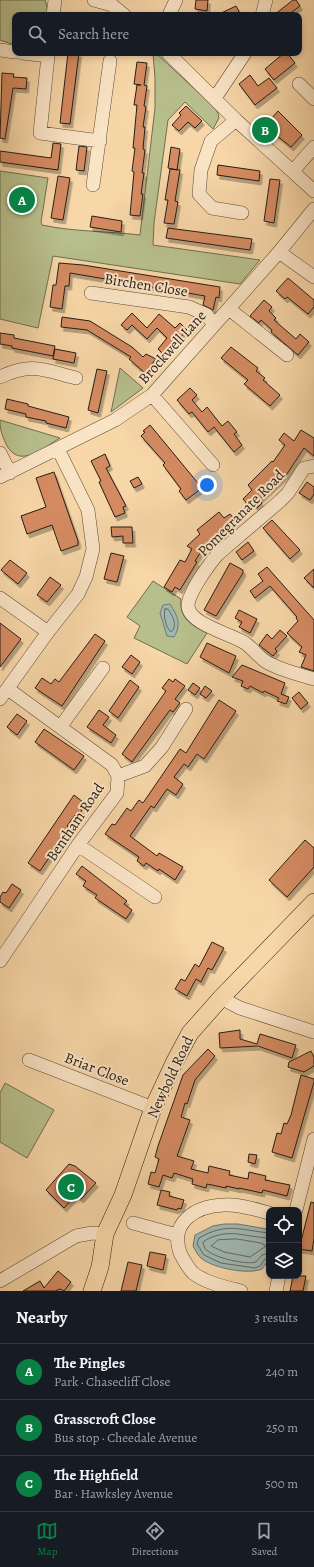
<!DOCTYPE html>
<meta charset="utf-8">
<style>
body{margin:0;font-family:Alegreya,serif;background:#20242c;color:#f1f3f6}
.controls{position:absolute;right:12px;bottom:12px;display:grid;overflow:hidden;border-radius:8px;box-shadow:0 2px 6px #0003}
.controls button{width:36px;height:36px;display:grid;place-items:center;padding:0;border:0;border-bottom:1px solid #363941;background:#171b24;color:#f1f3f6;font:20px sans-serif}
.you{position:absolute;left:207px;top:485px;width:14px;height:14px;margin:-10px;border:3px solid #fff;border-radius:50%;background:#1a73e8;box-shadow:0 0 0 6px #1a73e833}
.badge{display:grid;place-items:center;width:26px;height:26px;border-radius:50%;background:#0b8043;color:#fff;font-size:13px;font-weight:700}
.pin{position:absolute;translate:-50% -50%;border:2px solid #fff;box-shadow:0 1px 4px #0006}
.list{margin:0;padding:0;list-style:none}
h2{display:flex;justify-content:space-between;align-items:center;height:52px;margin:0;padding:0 16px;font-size:17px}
h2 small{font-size:13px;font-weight:400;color:#9ea1a6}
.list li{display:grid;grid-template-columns:26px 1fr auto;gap:12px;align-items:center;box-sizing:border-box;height:56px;padding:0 16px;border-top:1px solid #363941}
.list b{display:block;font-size:15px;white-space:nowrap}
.list p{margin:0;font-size:13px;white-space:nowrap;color:#9ea1a6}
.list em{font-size:13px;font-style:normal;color:#9ea1a6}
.icon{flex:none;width:22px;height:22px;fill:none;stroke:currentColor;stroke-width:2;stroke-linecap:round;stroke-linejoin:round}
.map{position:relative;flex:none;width:314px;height:1291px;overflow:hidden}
.search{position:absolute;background:#171b24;box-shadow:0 2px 6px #0003;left:12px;right:12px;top:12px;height:44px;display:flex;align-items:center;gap:10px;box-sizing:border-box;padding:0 14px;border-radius:8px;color:#9ea1a6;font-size:15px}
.sheet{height:220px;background:#171b24}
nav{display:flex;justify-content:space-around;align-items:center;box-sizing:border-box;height:56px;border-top:1px solid #363941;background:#171b24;font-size:11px;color:#9ea1a6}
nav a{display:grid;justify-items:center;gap:2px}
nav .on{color:#0b8043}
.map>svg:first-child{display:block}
</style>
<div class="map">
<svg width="314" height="1291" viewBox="0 0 314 1291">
<defs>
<filter id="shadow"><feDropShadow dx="2.5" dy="4" stdDeviation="0" flood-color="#0004"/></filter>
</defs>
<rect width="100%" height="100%" fill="#f7d6a8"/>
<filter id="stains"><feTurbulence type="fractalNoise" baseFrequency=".005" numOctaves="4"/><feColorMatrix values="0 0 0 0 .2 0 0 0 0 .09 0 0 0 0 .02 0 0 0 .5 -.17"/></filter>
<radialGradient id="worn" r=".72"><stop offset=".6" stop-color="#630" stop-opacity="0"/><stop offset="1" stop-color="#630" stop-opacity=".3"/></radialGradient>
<path fill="#b7bf8c" stroke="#6f6e50" d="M0,0h45l4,15h-34v30l-15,-5z
M153,53h3l58,54 4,6 1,5 -6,11 -28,-27 -17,18 -14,103 -1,22 107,15 -20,24 -187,-28 -15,72 -38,-9v-148l48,7 -7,44 1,3c32,7 66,6 98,10l15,-127v-30z
M120,368l23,20 -32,24z
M0,420l60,18c-17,10 -41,32 -54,6 -4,-9 -6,-14 -6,-24z
M153,581l28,18c-2,19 10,26 26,34l-20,31 -53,-26 6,-12 -13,-9z
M5,1083l49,27 -27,48 -27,-16v-49z"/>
<path fill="#a0b7b1" stroke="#707972" d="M170,604c7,11 12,20 4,33l-7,-1 -7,-23 3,-8z
M224,1224h14l29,5 2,2v29l-7,9c-14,6 -48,-1 -60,-10 -4,-3 -7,-9 -9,-13l2,-11 18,-9z"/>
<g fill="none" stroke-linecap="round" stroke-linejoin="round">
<path stroke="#646a62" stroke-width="1" d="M165,609h3c5,8 10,16 3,23 -5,-4 -8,-16 -6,-23z
M269,1233c-29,-3 -42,-11 -70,5l-2,6 7,11 17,8 34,5 5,-2 5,-7 4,-1
M269,1238c-26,-1 -40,-11 -65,3l-1,2c1,3 2,7 5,8 8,7 38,14 48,11l6,-7 7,-2
M237,1239l24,4 5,3 -16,11 -26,-5 -13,-6 7,-6z"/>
</g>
<path fill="#d58b62" stroke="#271d13" filter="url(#shadow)" d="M196,0h12l-1,11 -12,-2z
M293,0h3l4,6 -12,9h-14z
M236,6l5,9h-24z
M68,53h11l-9,71 -10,-1z
M284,53h3l8,10 -21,17 -9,-11z
M137,62l10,1 -3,22 3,1 -3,20 2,1 -3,20h2l-2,22 2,1 -3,23h2l-3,21h2l-3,22 -10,-1 4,-43 -2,-1 3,-23h-2l4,-43h-3l3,-20h4l-7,-1z
M2,73l12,1 -1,3 14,1 -1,11 -13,-1 -8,51 -5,-1z
M250,75l8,11 11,-8 8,10 -22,17 -16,-21z
M186,106l16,15 -7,7 -7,-6 -9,9 -7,-6 9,-10 -2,-2z
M278,111l24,24 -11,12 -26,-21z
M53,143l8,1 -3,26 -58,-8v-11l51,7z
M79,146l8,1 -3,24 -8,-1z
M171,147l9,2 -3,21 -9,-2z
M218,165l42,6 -1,10 -42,-6z
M170,169l10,1 -5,31 3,1 -4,22 -10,-1 4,-23h-3z
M58,176l12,2 -7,42 -12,-2z
M270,179l10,1 -6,43 -10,-2z
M92,216l30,5 -1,11 -31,-5z
M168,228l84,11 -2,11 -84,-12z
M59,263l24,2 137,22 -1,11 -3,-1 -3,13 -10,-5 2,-9 -135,-23 -1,13h-4l-3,23 -12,-2 3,-22h3z
M288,278l26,22v7l-6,7 -21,-17 -2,2 -9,-8z
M264,300l8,7 -3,4 7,7 -2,2 22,19 4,-5 9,8 -11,13 -27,-23 1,-2 -11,-10 -2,3 -9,-7z
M132,313l15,15 12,-14 16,14 5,-5 7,7 -22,26 -7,-7 9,-11 -10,-10 -10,11 -15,-14 -5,5 -6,-5z
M62,317l28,4 42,26 11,10 3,-3 10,5 -5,6 2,2 -7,7 -17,-15 2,-2 -44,-27 -26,-3z
M0,333l14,2v3l41,8 -2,10 -41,-8v-2l-12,-2z
M231,347l27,21 -2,3 9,7 -2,2 17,15 -10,11 -26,-22 4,-4 -27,-22z
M55,349l21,4 -2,10 -21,-4z
M97,369l10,2 -9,42 -10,-3z
M190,388l7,7 -5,5 10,12 5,-5 15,19 6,-5 9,11 -3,2 8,11 -8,7 -20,-25 -6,5 -16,-20 -3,2 -12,-14z
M7,399l21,5v2l41,11 -3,11 -20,-5v-2l-20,-4v-3l-21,-5z
M150,425l52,63 -16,12 -7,-9 2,-2 -18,-24 2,-2 -24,-27 4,-4 -2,-1z
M301,430l13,8v18l-10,-8 -17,26 -28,26 3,3 -5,5 -6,-6 -3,3 -5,-6 9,-9 -4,-5 24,-24 1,1 12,-17 -6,-5 5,-7 10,8z
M105,454l5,12 -4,2 20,38 -3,1 2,6 -10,4 -16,-35 2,-1 -10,-20z
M54,472l24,69v4l-17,6 -9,-26 -25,9 -6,-18 25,-9 -10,-29z
M138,477l4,7 -8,4 -4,-7z
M307,482l7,5v7l-4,6 -11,-7z
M219,512l5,6 6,-4 6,7 -34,29 -7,11 2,1 -17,28 -5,-3 -3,5 -8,-5 16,-27 5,2 7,-13 -5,-3 13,-12 -3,-4z
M272,520l28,30 -10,9 -27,-31z
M111,527h21l1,16h-10v-7l-11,1z
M248,542l6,9 -12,9 -6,-8z
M111,553l13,3 -7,26 -13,-3z
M10,560l17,13 -9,11 -17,-14z
M230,563l13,7v3l-27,43 -12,-6z
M267,567l47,53v51l-13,-4 5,-12 -7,-3 3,-5 -15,-14 11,-12 -2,-3 1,-1 -27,-31 -15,12 -5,-7 13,-10 -5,-7z
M314,569v19l-10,-10z
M50,577l11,8 -14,17 -10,-7z
M239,610l18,9 -7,14 -11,-6 3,-5 -7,-4z
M0,623l21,16 -21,28z
M280,630l7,6 -12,13 2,2 -4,5 -14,-11 8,-11 5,5z
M95,634l10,7 -43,65 -27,-18 7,-10 9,6 4,-5 4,3z
M207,643l29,13 -7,17 -29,-16z
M131,655l9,7 -8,12 -10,-7z
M242,665l43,18 -4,11 8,3 -3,7 -9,-3 2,-3 -15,-7 -1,2 -13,-7 -2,3 -7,-3 2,-5 -11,-4z
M169,679l4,3 2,-3 10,7 -10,13 5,4 -7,9 -3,-2 -38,52 -10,-8 44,-63 -4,-3z
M130,680l9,7 -21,31 -9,-7z
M193,683l7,5 -5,7 -7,-5z
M205,686l7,5 -6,7 -6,-4z
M299,692l9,11 -7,6 -9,-11z
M219,700l17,11 -32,48 -7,-5 -9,13 -4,-3 -10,13 9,7 -7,11 -9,-6 -13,19 -3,-2 -21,30 27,20 2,-3 24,14 -8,13 -16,-11 -1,2 -12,-8 -2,3 -7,-5 2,-4 -34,-23 7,-10 3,1 12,-17 4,3 8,-11 4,3 37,-54 6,4z
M99,710l10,7 -6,8 13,10 -5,8 -24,-16z
M17,714l10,7 -10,14 -10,-8z
M44,729l40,27 -10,14 -39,-28z
M74,795l9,7 -4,6 3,2 -5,6 -2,-1 -8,11 2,2 -29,43 -12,-8z
M305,840l9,8v19l-27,30 -18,-17z
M82,866l45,35 -3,3 8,6 -6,9 -31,-21 2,-3 -14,-9 3,-5 -10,-7z
M12,884l9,6 -12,18 -9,-6v-5l3,-5 3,1z
M212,942l12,6 -12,22 -4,-2 -7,14 -5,-3 -9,17 -12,-7 6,-10 4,2 10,-17 4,3z
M240,1030v9l17,5 3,-10 36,11 -4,13 -34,-12 -38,2 -1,-15z
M208,1049l7,7 -20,24 -8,24 -2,-1 -4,14 9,3 -13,36 17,5 -3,8 17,4 1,-7 21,5 -1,4 19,4 1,-7 17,4 -1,4 25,5 -3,11 -24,-6 -1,3 -23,-5v1l-13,-3v2l-19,-4 -1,4 -14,-4 1,-5 -19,-6 -2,5 -9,-3 -4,12 -11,-3 3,-12 4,1 4,-14 -4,-2 3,-11 25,-71z
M311,1051l3,6v9l-10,6 -16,-5 1,-5z
M301,1075l13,4v3l-22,76 -20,-6 5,-19 4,1 3,-11 3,1 4,-9z
M249,1154l8,1 -2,9 -7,-2z
M69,1164l6,2 21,17 -15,16 -5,-4 -12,13 -18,-18z
M161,1190l9,2 -1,4 15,4 -3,9 -3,-1 -1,2 -20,-5z
M311,1202l3,1v36l-2,12 -13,-2z
M150,1252l16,3 -3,15 -16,-4z
M128,1262l14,3 -6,26h-15z
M58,1271l13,11 -7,9 -4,-2 -5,2h-32l17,-10 4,7z
M293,1276h13l-3,15h-13z"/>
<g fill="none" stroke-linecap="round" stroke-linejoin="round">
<g stroke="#5b4b38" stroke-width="14">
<path id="minor" d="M94,0l18,5 12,10
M53,15l2,-15
M169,15l7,-15
M262,15l4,-15
M0,50l15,2
M23,53l25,3v-3
M168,53l68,67 78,71
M48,56l-8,77 60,8
M299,84l15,15
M215,98l30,-45
M236,120l-25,21 -10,29 -2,24 13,14 30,5
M293,171l21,-24
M93,185l17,-124
M279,252l35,25
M91,293l98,14 18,8 7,10
M229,309l58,46
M0,377c32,-15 44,-7 76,1
M152,395l61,70
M0,453l10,20
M314,466l-10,2 -16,25 -8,8 -62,53c-8,9 -30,39 -30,52 1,18 43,28 57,37 7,5 13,13 20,18 14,9 33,13 49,18
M0,477l115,-57 37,-25 127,-143 35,-43
M0,598l48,34
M0,699l48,-67 30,-38 8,-17 7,-28 -5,-39 -30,-61
M61,726l42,-58
M118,776l27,-10 17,-19 24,-38
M78,845l77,52
M0,961l78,-116 39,-52 1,-17 -6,-11 -104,-76
M221,998l19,10 74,24
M29,1060l124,48
M296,1210l18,-71
M133,1223l44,12
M0,1281l76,-45 16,-3 13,1
M241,1291c-16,-4 -35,-8 -48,-18 -5,-5 -9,-13 -12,-18 -13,-32 14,-49 43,-50 15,-1 31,4 45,8
M276,1291l3,-15"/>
</g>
<g stroke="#271d13" stroke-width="18">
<path id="major" d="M92,1291l8,-24 5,-33 18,-39 30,-87 21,-45 16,-30 31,-35 93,-96"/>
</g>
<use href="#minor" stroke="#fae4c6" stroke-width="13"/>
<use href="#major" stroke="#f7d6a8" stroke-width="17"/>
</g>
<g text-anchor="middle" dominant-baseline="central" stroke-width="4" stroke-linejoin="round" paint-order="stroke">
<g font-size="15" fill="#271d13" stroke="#fae4c6">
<text transform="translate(146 285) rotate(9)">Birchen Close</text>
<text transform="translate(172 347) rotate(-48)">Brockwell Lane</text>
<text transform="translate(241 513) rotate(-45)">Pomegranate Road</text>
<text transform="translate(75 822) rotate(-56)">Bentham Road</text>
<text transform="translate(97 1069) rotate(21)">Briar Close</text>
<text transform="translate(170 1077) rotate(-65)">Newbold Road</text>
</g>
</g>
<rect width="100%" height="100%" filter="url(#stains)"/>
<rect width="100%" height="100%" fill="url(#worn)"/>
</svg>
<div class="controls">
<button><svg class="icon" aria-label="locate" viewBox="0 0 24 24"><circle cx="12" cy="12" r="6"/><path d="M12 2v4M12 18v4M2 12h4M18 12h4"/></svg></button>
<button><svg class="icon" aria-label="layers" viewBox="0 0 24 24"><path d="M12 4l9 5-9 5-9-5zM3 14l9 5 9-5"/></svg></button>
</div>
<div class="you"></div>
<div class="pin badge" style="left:22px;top:200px">A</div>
<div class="pin badge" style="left:265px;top:130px">B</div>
<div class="pin badge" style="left:71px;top:1187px">C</div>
<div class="search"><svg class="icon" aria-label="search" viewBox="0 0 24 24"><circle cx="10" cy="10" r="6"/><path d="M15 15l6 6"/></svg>Search here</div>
</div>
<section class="sheet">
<h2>Nearby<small>3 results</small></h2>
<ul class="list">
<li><span class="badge">A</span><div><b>The Pingles</b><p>Park · Chasecliff Close</p></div><em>240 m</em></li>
<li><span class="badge">B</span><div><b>Grasscroft Close</b><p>Bus stop · Cheedale Avenue</p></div><em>250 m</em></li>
<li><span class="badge">C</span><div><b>The Highfield</b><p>Bar · Hawksley Avenue</p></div><em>500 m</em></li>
</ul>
</section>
<nav>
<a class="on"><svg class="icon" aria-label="map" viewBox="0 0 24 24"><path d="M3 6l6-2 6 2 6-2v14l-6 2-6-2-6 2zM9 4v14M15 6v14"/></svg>Map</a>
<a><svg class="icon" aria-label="directions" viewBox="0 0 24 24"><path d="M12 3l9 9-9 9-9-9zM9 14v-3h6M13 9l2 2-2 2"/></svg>Directions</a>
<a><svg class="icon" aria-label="saved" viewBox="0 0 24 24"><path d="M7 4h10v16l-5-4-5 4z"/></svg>Saved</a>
</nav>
